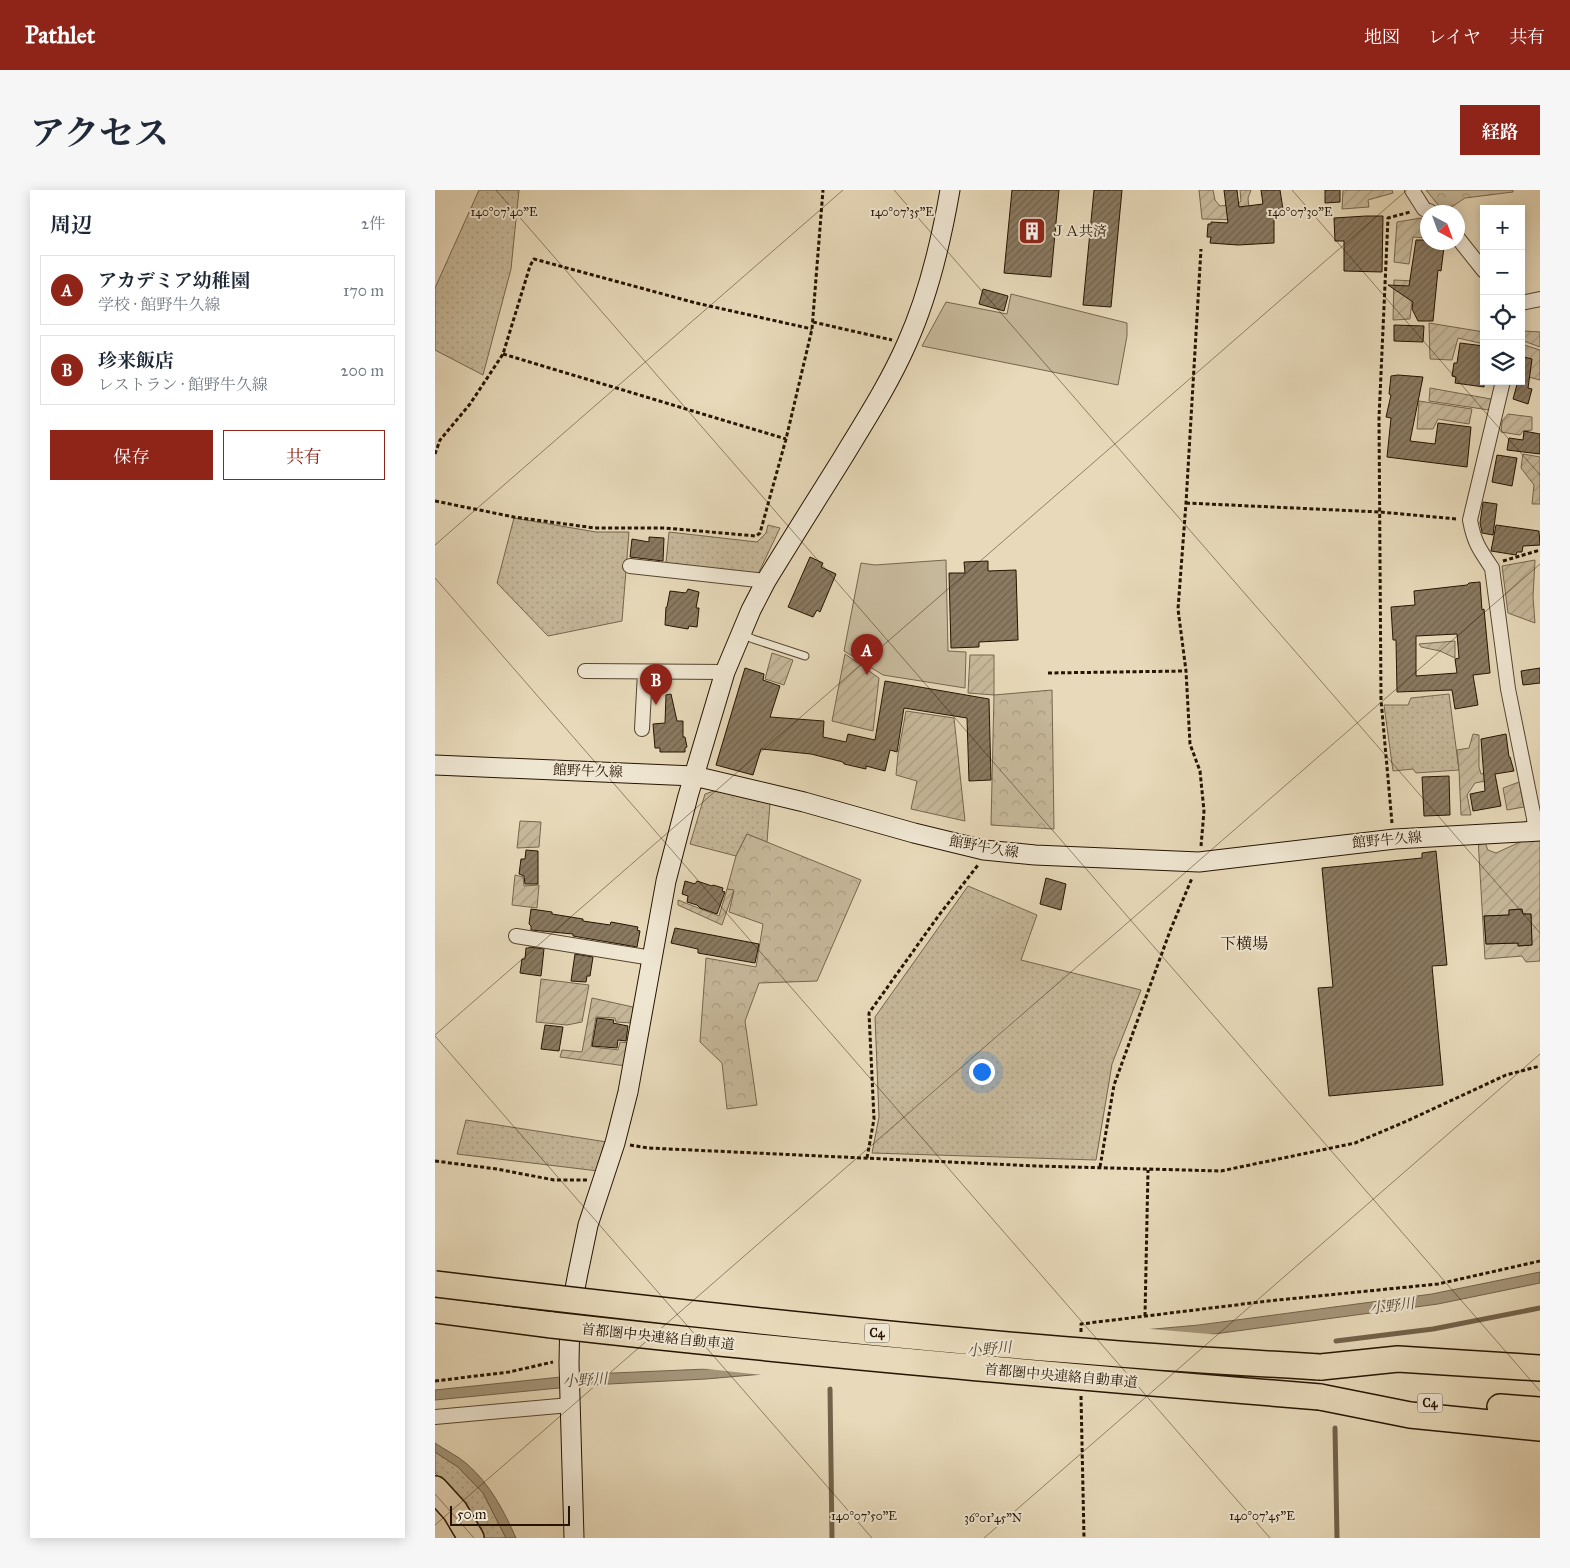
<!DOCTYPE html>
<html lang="ja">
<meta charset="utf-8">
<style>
body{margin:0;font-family:"IM FELL Great Primer","Noto Serif JP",serif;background:#f6f6f7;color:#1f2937}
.controls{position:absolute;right:15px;top:15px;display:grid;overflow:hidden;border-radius:0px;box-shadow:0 2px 12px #0003}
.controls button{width:45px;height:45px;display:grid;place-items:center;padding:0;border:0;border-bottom:1px solid #e0e1e3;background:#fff;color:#1f2937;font:25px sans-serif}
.compass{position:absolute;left:985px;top:15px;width:45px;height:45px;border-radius:50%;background:#fff;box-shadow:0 2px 12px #0003;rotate:139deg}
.scale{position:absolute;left:15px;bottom:12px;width:120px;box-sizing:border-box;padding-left:5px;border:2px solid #261401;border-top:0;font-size:14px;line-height:18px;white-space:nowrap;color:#261401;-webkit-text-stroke:4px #efe6d2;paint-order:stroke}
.you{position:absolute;left:546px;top:881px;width:18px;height:18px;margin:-12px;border:4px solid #fff;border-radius:50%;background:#1a73e8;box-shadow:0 0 0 8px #1a73e833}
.badge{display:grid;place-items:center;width:32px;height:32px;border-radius:50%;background:#8f2418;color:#fff;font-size:16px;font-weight:700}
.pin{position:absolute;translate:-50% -41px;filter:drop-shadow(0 1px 2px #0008)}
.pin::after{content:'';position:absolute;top:26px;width:18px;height:15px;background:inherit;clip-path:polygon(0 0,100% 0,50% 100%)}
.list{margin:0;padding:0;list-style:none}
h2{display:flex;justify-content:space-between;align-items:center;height:65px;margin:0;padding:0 20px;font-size:21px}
h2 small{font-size:16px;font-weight:400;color:#747a83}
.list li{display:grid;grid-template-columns:32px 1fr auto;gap:15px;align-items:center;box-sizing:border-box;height:70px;margin:0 10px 10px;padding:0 10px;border:1px solid #e0e1e3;border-radius:0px}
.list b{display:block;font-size:19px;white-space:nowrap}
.list p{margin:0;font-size:16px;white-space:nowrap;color:#747a83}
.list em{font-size:16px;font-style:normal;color:#747a83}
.actions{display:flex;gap:10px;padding:15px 20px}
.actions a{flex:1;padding:11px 0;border:1px solid #8f2418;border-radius:0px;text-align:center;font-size:18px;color:#8f2418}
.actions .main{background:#8f2418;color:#fff}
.icon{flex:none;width:28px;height:28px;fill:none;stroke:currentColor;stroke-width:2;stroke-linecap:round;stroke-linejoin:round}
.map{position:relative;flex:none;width:1105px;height:1348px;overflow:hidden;border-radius:0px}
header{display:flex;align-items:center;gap:30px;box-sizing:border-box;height:70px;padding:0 25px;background:#8f2418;color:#fff}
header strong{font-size:24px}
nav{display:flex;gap:28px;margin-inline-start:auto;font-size:18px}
.intro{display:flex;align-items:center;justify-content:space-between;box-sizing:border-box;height:120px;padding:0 30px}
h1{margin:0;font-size:35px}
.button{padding:12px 22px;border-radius:0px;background:#8f2418;color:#fff;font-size:18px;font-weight:700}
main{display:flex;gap:30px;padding:0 30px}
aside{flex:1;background:#fff;border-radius:0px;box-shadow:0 2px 12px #0003}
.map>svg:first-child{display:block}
</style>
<header>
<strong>Pathlet</strong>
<nav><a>地図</a><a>レイヤ</a><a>共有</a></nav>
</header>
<div class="intro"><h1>アクセス</h1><a class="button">経路</a></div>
<main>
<aside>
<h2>周辺<small>2件</small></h2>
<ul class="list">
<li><span class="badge">A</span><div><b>アカデミア幼稚園</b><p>学校 · 館野牛久線</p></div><em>170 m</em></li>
<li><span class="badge">B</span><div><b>珍来飯店</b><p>レストラン · 館野牛久線</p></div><em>200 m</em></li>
</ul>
<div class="actions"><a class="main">保存</a><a>共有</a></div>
</aside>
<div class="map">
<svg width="1105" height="1348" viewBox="0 0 1105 1348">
<defs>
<pattern id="grass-dots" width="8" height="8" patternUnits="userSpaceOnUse" patternTransform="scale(1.25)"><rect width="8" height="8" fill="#c6b89a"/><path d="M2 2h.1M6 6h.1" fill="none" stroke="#aa9d83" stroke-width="1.8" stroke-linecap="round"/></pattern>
<pattern id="forest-crowns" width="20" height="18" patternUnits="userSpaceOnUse" patternTransform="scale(1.25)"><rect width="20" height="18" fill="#c6b89a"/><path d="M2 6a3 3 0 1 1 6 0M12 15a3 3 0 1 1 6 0" fill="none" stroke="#aa9d83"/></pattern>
<pattern id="garden-furrows" width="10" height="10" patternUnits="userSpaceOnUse" patternTransform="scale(1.25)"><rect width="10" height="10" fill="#c6b89a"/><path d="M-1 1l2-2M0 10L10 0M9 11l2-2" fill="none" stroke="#aa9d83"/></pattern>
<pattern id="building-hatch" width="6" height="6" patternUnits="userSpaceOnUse" patternTransform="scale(1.25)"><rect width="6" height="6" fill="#8a7a61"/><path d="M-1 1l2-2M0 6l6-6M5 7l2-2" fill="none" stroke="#71634e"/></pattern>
</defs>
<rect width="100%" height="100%" fill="#e7d9b9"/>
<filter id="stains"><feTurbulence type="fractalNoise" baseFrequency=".004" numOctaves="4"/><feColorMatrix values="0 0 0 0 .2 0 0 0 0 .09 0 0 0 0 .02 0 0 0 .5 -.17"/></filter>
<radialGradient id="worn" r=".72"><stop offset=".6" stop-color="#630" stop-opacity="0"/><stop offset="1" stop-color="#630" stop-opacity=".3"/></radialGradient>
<path fill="url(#grass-dots)" stroke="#76664e" d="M44,0h40l-8,79 -28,106 -48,-25v-62z
M79,328l82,14h33l-7,89 -74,15 -51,-53z
M333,335l12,3 -22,46 -92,-11 3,-31 88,10 9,-9z
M1014,504l10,76 -43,3 -3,-4 -20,2 -9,-66h24l3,-7z
M285,599l50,14 -3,39 -20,-8 -11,22 -46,-12 15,-50z
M533,696l69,29 -16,45 120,30 -29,74 -16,96 -224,-7 7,-36 -4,-100z
M31,930l141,22 -9,29 -141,-17z
M0,1262l23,15 25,26 23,45h-23c-15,-28 -24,-43 -48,-65z"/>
<path fill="url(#forest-crowns)" stroke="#76664e" d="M991,0h87v2l-48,6 -21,14z
M617,500l2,139 -63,-4 3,-130z
M312,644l114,46 -44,101 -58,2 -14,38 12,84 -30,4 -5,-46 -22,-21 6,-84 50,9 7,-43 -34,-12 5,-21 -7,-2 9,-33z"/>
<path fill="url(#garden-furrows)" stroke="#76664e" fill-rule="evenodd" d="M764,0h14l2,10 5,6 18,-2 3,-3 -1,-11h11l-3,8 2,22 -48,-1z
M908,0h49l1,3 -25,7 1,7 -27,2z
M986,28l6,3v17l-14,-1 -4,27 -15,-2 3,-40z
M959,90l20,1 -4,38 -17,1z
M994,133l55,9v12l-26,-6 -6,22 -22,-1z
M1089,141l16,1v15l-19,-7z
M1086,154l19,6v30l-19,-5z
M995,198l61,11 -2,11 -60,-9z
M984,211l53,8 -3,15 -31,-5 -5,10h-16z
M1073,224l24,3v13l-9,1 -3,4 -19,-3 1,-11z
M1088,264l17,3v47h-8l2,-19 -13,-17z
M1100,370l-2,37 2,26 -27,-10 -6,-47z
M1020,451v17l-15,-7 -19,-4 -2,-3z
M337,463l21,7 -9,25 -19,-6z
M410,464l34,24 -6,53 -41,-10z
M535,465h24v40l-26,-2z
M471,521l48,7 11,103 -54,-12 6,-28 -21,-6 2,-21z
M1038,544l6,1v32l2,7 5,-1 5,7 -16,3 -8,12 4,20h-10l-2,-45 -2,-20 12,-2z
M1084,592l5,25 -17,3 -4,-22z
M85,631l21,1 -2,25 -22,1z
M1096,647h9v124l-14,1 -4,-6 -37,3 -7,-121h5l5,12 8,3zM1086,719l2,5h8l1,31 -13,1 -1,-3 -32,1 -2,-28 25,-1v-5z
M80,685l8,2 1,9 15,-1 -2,23 -25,-3z
M292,699l7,1 -12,35 -44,-20v-5l41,16z
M106,789l48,6 -7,37 -15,3 -31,-3z
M157,808l41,9 -1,16 -16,-1 -1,-4 -19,-1 -5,29c9,3 17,2 27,4l2,-8 9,1 -3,23 -66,-9 2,-7 20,2z"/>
<path fill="#c6b89a" stroke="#76664e" d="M576,104l116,29v13l-9,49 -196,-39 24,-44 61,12z
M511,370l2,91 18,1 -1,36 -82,-13 -39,-24 17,-88 14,2z"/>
<path fill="#a5967a" stroke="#72624a" d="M1105,1082v11l-102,21 -239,32 -493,43 -116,6 -155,15v-10l155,-16 117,-5 492,-44 233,-31z
M0,1253c10,7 23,13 32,21 23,20 37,47 49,74h-10l-23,-45 -25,-26 -23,-15z"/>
<path fill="#e7d9b9" d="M704,1138l82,7 -139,14 -311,27 -81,-9 222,-18z"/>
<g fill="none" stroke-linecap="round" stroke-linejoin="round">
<path stroke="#72624a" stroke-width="5" d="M901,1151l97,-12 107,-21
M395,1199l2,149
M900,1238l2,110"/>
</g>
<path fill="url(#building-hatch)" stroke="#261401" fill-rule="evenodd" d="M577,0h47l-8,87 -47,-4z
M659,0h28l-11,117 -28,-2z
M789,0h13l2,17 24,-3 -2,-14h19l4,26 -7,1v3h-3v23l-36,2 -28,-2 1,-6h-4l1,-13h3v-2l17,1z
M890,0h15v12l-15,1z
M931,26h17l-1,56 -38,-1v-30h-9l-1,-23z
M981,50h11v2h14v3l3,2 -3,24 -3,-1 -5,51h-15l-6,-12 1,-7 -25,-17 21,1z
M548,99l25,7 -4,15 -25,-7z
M959,135l30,1 -1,16 -29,-1z
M1025,153l24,3v41l-29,-4 1,-6 -4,-1 2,-13h3z
M1089,167l8,2 -4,29 4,1 -4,15 -15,-5 5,-18h3v-13z
M963,185l25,2 -13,64 25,3 3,-21 33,4 -4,40 -80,-10 4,-39 -5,-1 5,-22 -2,-1 2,-18z
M1089,241l16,3v20l-33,-4 2,-12 14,2z
M1062,265l20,3 -5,28 -20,-4z
M1048,312l14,2 -4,31 -11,-2v-1l-2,-9z
M1061,335l43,6 1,14 -17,1 -1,6h-5l-1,3 -25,-4z
M214,347l15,1 -1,23 -33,-4 2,-18 17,3z
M375,367l13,6 -2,4 15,7 -16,38 -3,-2 -4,7 -25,-10z
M553,371v10l28,-1 2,70 -39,2v5l-28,1 -2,-75h16l-1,-11z
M1045,392l2,28 2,-1 6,64 -17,2 5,30 -23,4 -3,-19 -55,2 -1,-52h-3l-2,-33 24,-2 -1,-14 53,-6 2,-2zM1022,444l2,24 -4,1 2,14 -41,3v-40z
M253,399l11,3 -3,16h3l-2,19 -8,-1 -1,3 -23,-4 1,-18h1l3,-16 16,2z
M310,478l19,6 -1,6 17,6 -10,31 54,4 -1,16 23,5 2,-8 27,6 10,-59 104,18 2,81 -22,1 -2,-63 -63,-10 -7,44 -7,-2 -5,21 -19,-5v3l-22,-5 -1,-2 -32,-8 -50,-5 -8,26 -37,-10z
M1105,478v15l-17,2 -2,-14z
M236,504l6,27h6v16h2l2,10 -2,1v4h-25v-4h-5l-2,-24 12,-1 1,-28z
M1071,544l3,23h1l4,14 -19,3 6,32 -28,5 -3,-17 15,-3 -4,-52z
M1014,586l1,39 -26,1 -2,-39z
M91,660l12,1v33h-13l-1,-8 -5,-2 2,-15h4z
M1001,661l11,114 -15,1 11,119 -114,11 -11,-108 15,-1 -11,-119 100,-10v-5z
M611,688l20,6 -5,26 -21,-6z
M250,691l10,3 2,-3 15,5 1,-1 10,3 -1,3 3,1 -8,22 -17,-6 -3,-3 -10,-3 1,-6 -6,-2z
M96,719l21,3v2l31,5v2l27,4 1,-3 27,5 -1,3 3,1 -3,16 -64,-11v-2l-42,-4v-4l-2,-2z
M1087,719l1,5h8l1,31 -14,1v-3l-32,1 -2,-28 25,-1v-5z
M240,738l84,16 -4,19 -57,-10v-4l-27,-6z
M94,757l15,2 -3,27 -21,-3 2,-14h3l1,-11h3z
M140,764l18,3 -3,19h-3l-1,6 -15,-1z
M162,828l17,2 -1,3 15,3 -2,15 -8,-1 -1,8 -25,-2z
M110,835l18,2 -4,24 -18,-2z"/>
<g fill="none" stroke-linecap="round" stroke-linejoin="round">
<g stroke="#56452f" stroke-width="9">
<path id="lane" d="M307,444l11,5 52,17"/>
</g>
<g stroke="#56452f" stroke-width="16">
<path id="street" d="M977,0l12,19 7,3
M1022,47l27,34
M1086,113l19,-4
M1068,191l-33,139c4,22 9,29 22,48l16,121 26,129 1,13
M195,376l136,15
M150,481l140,1
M207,539l3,-57
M81,746l136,22
M0,1227l135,-12"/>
</g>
<g stroke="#261401" stroke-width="21">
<path id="secondary" d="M0,575l259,11 110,26 110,31 70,17 51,5 164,7 196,-23 145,-8
M139,1348l-5,-175 1,-49 8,-41 10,-48 27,-82 13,-51 38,-211 22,-85 37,-124 26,-62 15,-29c25,-41 51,-82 76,-122 23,-38 47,-75 65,-116 22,-49 34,-101 43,-153"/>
</g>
<g stroke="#261401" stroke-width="28">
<path id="highway" d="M0,1120l117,15
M886,1177l77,-8 142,9
M885,1207l90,18 130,13
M1065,1217l40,3
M0,1299l20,22 16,27"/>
</g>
<path stroke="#261401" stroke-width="3" stroke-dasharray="4 2.5" stroke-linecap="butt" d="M378,132l79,18
M68,164l283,85
M0,264l5,-14 30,-36 33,-50 27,-88 4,-7 162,44 116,26
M0,311l79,16 81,11h70l91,8 4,-3 26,-94 26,-110 11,-139
M751,313l194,9 77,7
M1068,371l37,-11
M613,483l138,-2
M957,633l-11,-123 -2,-282 9,-200 22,-6
M766,656l3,-35 -4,-40 -10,-27 -4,-73 -8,-62 8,-106 15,-254
M195,955l18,3 388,18 185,5 134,-28 52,-22 99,-46 34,-9
M432,968l7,-39 -5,-106 70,-98 39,-50
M0,971l62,8 57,11h33
M665,977l14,-82 56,-154 22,-53
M710,1126l3,-146
M646,1142v-8l187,-23 170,-17 102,-23
M0,1191l74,-9 44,-10
M646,1206l3,142"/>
<use href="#lane" stroke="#efe6d2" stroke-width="7"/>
<use href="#street" stroke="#efe6d2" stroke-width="14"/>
<use href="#secondary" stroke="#efe6d2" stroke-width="19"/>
<use href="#highway" stroke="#e7d9b9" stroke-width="25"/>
<g stroke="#261401" stroke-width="28" stroke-linecap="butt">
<path id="highway-bridge" d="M0,1094c224,27 447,52 672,69 71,6 143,10 214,14
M117,1135c256,29 512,51 768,72"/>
</g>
<use href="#highway-bridge" stroke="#e7d9b9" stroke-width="25"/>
</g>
<path fill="none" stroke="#261401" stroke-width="1" stroke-opacity="0.45" d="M61,0l1044,1201M459,0l646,743M857,0l248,285M0,355l408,-355M0,388l835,960M0,845l972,-845M0,846l437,502M0,1304l39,44M0,1335l1105,-961M549,1348l556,-484"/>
<defs>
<g id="building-square" transform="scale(1.4375)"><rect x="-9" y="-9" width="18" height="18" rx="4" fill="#8f2418" stroke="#efe6d2"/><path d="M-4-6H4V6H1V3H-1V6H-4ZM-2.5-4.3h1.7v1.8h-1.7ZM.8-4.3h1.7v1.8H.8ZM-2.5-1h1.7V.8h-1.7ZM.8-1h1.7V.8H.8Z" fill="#fff"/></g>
</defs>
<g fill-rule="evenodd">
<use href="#building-square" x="597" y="41"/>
</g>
<g text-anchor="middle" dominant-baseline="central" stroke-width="4" stroke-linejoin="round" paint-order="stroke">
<g fill="#efe6d2" stroke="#625340" stroke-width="1">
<rect x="429.5" y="1133.5" width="25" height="19" rx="4"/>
<rect x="982.5" y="1203.5" width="25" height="19" rx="4"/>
</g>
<g font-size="12" font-weight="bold" fill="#261401">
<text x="442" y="1143">C4</text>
<text x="995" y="1213">C4</text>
</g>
<g font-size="14" fill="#261401" stroke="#efe6d2" text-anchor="start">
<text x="616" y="41">ＪＡ共済</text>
</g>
<g font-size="14" fill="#261401" stroke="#efe6d2">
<text transform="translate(153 581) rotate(2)">館野牛久線</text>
<text transform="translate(952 650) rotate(-5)">館野牛久線</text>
<text transform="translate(549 657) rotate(10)">館野牛久線</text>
<text transform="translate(223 1147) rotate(6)">首都圏中央連絡自動車道</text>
<text transform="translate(626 1186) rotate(5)">首都圏中央連絡自動車道</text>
</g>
<g font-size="15" font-style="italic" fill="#594831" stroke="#efe6d2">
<text transform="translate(957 1116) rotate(-7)">小野川</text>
<text transform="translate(554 1159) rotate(-5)">小野川</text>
<text transform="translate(150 1190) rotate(-4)">小野川</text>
</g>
<g font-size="16" fill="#261401" stroke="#efe6d2">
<text x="809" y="753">下横場</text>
</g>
</g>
<g font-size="12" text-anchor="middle" fill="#261401" stroke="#efe6d2" stroke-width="4" stroke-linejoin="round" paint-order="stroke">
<text x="69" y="26">140°07'40"E</text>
<text x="467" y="26">140°07'35"E</text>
<text x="865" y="26">140°07'30"E</text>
<text x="429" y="1330">140°07'50"E</text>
<text x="827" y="1330">140°07'45"E</text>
<text x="558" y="1332">36°01'45"N</text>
</g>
<rect width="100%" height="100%" filter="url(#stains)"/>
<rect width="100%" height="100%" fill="url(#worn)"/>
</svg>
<div class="controls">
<button>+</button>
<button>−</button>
<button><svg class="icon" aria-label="locate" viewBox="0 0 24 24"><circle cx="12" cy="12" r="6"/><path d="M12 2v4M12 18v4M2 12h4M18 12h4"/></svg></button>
<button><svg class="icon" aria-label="layers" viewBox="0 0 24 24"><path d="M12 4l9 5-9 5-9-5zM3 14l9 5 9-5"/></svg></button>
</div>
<svg class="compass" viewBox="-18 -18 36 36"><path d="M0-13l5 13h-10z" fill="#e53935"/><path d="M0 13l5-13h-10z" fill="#747a83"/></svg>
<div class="scale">50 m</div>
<div class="you"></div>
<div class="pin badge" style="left:432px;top:485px">A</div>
<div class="pin badge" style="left:221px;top:515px">B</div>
</div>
</main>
